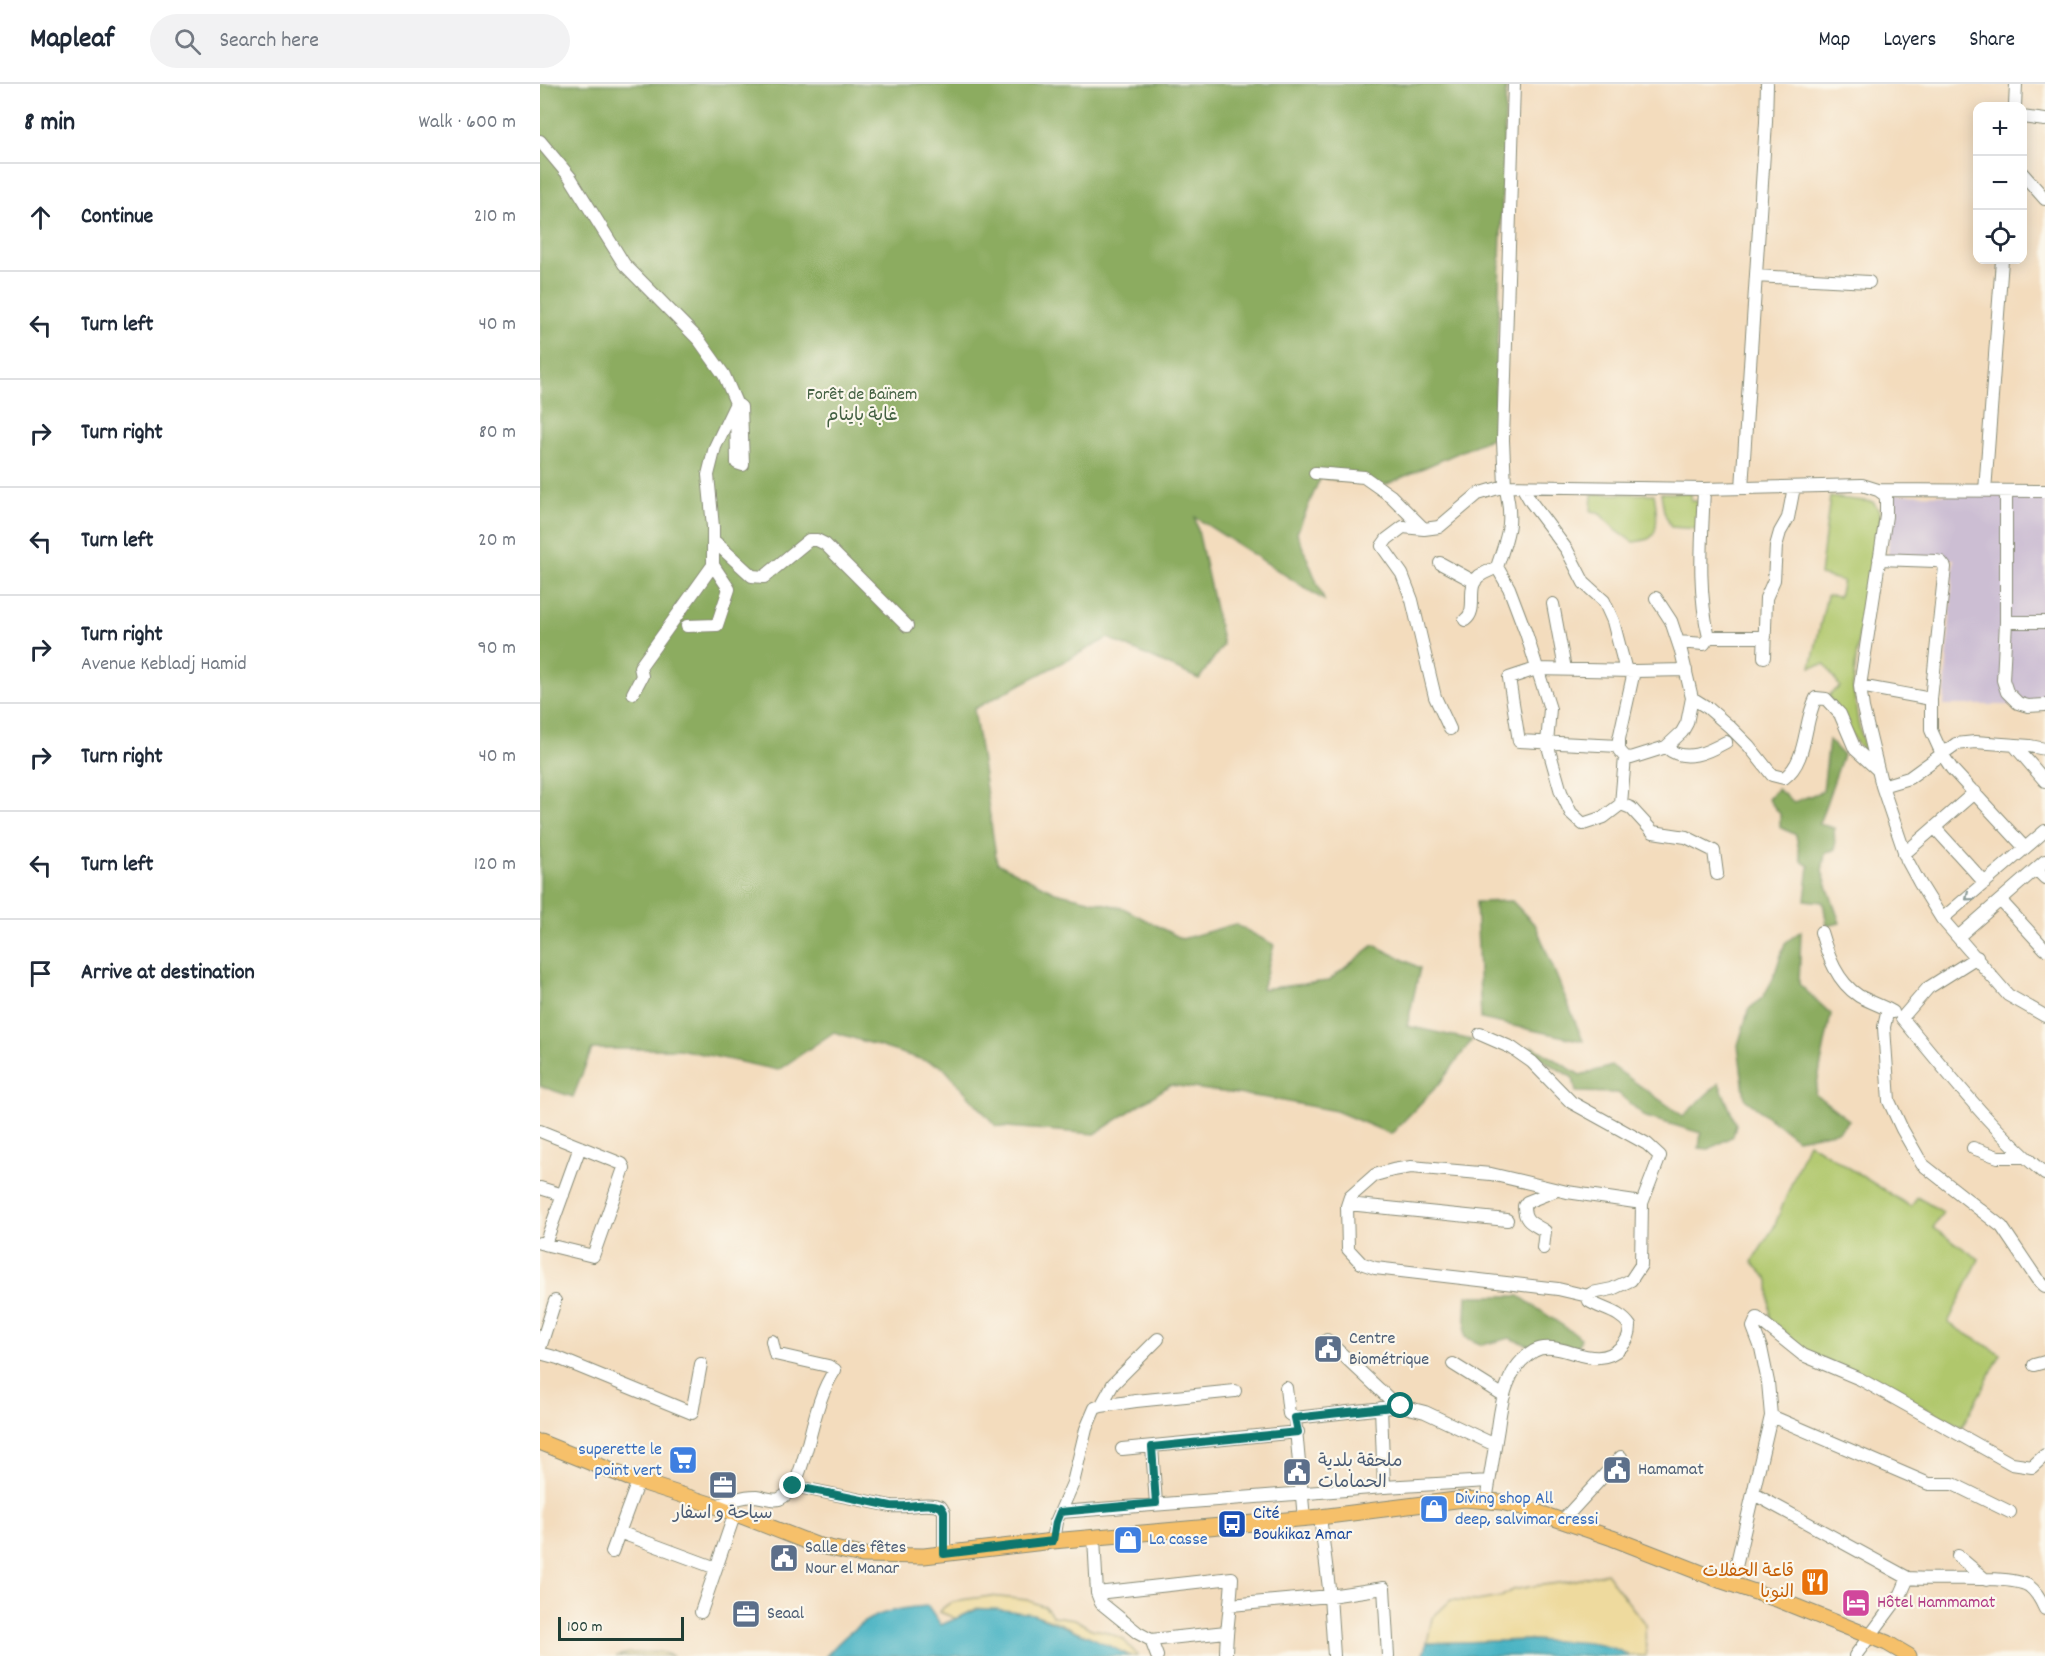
<!DOCTYPE html>
<meta charset="utf-8">
<style>
body{margin:0;font-family:Dekko,"Playpen Sans Arabic",sans-serif;background:#f2f2f3;color:#1f2937}
.controls{position:absolute;right:18px;top:18px;display:grid;overflow:hidden;border-radius:12px;box-shadow:0 3px 15px #0003}
.controls button{width:54px;height:54px;display:grid;place-items:center;padding:0;border:0;border-bottom:2px solid #e0e1e3;background:#fff;color:#1f2937;font:30px sans-serif}
.scale{position:absolute;left:18px;bottom:15px;width:126px;box-sizing:border-box;padding-left:6px;border:3px solid #1f3d34;border-top:0;font-size:16px;line-height:21px;white-space:nowrap;color:#1f3d34;-webkit-text-stroke:4px #fbf7ec;paint-order:stroke}
.stop{position:absolute;width:18px;height:18px;margin:-14px;border:4px solid #0f766e;border-radius:50%;background:#fff}
.stop.end{background:#0f766e;border-color:#fff;box-shadow:0 2px 6px #0008}
.list{margin:0;padding:0;list-style:none}
h2{display:flex;justify-content:space-between;align-items:center;height:78px;margin:0;padding:0 24px;font-size:26px}
h2 small{font-size:20px;font-weight:400;color:#747a83}
.list li{display:grid;grid-template-columns:39px 1fr auto;gap:18px;align-items:center;box-sizing:border-box;height:108px;padding:0 24px;border-top:2px solid #e0e1e3}
.list b{display:block;font-size:22px;white-space:nowrap}
.list p{margin:0;font-size:20px;white-space:nowrap;color:#747a83}
.list em{font-size:20px;font-style:normal;color:#747a83}
.icon{flex:none;width:33px;height:33px;fill:none;stroke:currentColor;stroke-width:2;stroke-linecap:round;stroke-linejoin:round}
.map{position:relative;flex:none;width:1505px;height:1572px;overflow:hidden}
header{display:flex;align-items:center;gap:36px;box-sizing:border-box;height:84px;padding:0 30px;background:#fff;border-bottom:2px solid #e0e1e3}
header strong{font-size:28px}
nav{display:flex;gap:33px;margin-inline-start:auto;font-size:21px}
.search{width:420px;height:54px;background:#f2f2f3;display:flex;align-items:center;gap:15px;box-sizing:border-box;padding:0 21px;border-radius:33px;color:#747a83;font-size:22px}
main{display:flex}
aside{flex:1;background:#fff}
.map>svg:first-child{display:block}
</style>
<header>
<strong>Mapleaf</strong>
<div class="search"><svg class="icon" aria-label="search" viewBox="0 0 24 24"><circle cx="10" cy="10" r="6"/><path d="M15 15l6 6"/></svg>Search here</div>
<nav><a>Map</a><a>Layers</a><a>Share</a></nav>
</header>
<main>
<aside>
<h2>8 min<small>Walk · 600 m</small></h2>
<ul class="list">
<li><svg class="icon" aria-label="ahead" viewBox="0 0 24 24"><path d="M12 20V5M6 11l6-6 6 6"/></svg><div><b>Continue</b></div><em>210 m</em></li>
<li><svg class="icon" aria-label="left" viewBox="0 0 24 24"><path d="M17 20v-9H6M10 6l-5 5 5 5"/></svg><div><b>Turn left</b></div><em>40 m</em></li>
<li><svg class="icon" aria-label="right" viewBox="0 0 24 24"><path d="M7 20v-9h11M14 6l5 5-5 5"/></svg><div><b>Turn right</b></div><em>80 m</em></li>
<li><svg class="icon" aria-label="left" viewBox="0 0 24 24"><path d="M17 20v-9H6M10 6l-5 5 5 5"/></svg><div><b>Turn left</b></div><em>20 m</em></li>
<li><svg class="icon" aria-label="right" viewBox="0 0 24 24"><path d="M7 20v-9h11M14 6l5 5-5 5"/></svg><div><b>Turn right</b><p>Avenue Kebladj Hamid</p></div><em>90 m</em></li>
<li><svg class="icon" aria-label="right" viewBox="0 0 24 24"><path d="M7 20v-9h11M14 6l5 5-5 5"/></svg><div><b>Turn right</b></div><em>40 m</em></li>
<li><svg class="icon" aria-label="left" viewBox="0 0 24 24"><path d="M17 20v-9H6M10 6l-5 5 5 5"/></svg><div><b>Turn left</b></div><em>120 m</em></li>
<li><svg class="icon" aria-label="arrive" viewBox="0 0 24 24"><path d="M6 21V4h12l-3 4 3 4H6"/></svg><div><b>Arrive at destination</b></div></li>
</ul>
</aside>
<div class="map">
<svg width="1505" height="1572" viewBox="0 0 1505 1572">
<rect width="100%" height="100%" fill="#fbf7ec"/>
<filter id="ink" filterUnits="userSpaceOnUse"><feTurbulence type="fractalNoise" baseFrequency=".0167" numOctaves="2"/><feDisplacementMap in="SourceGraphic" scale="12" xChannelSelector="R" yChannelSelector="G"/><feConvolveMatrix kernelMatrix="1 2 1 2 8 2 1 2 1" color-interpolation-filters="sRGB"/></filter>
<filter id="wash" filterUnits="userSpaceOnUse"><feTurbulence type="fractalNoise" baseFrequency=".008" numOctaves="4" result="noise"/><feDisplacementMap in="SourceGraphic" scale="24" xChannelSelector="R" yChannelSelector="G"/><feGaussianBlur stdDeviation="1.35" result="paint"/><feColorMatrix in="noise" values="0 0 0 0 0 0 0 0 0 0 0 0 0 0 0 0 0 1.4 0 .05"/><feComposite in="paint" operator="in"/></filter>
<g filter="url(#wash)">
<rect width="100%" height="100%" fill="#f3dcbd"/>
<path fill="#ccbed3" d="M1350,410l155,2v209h-101l10,-146 -66,-3z"/>
<path fill="#b0c76c" stroke="#688250" stroke-width="1.5" d="M1121,409h30v8h6l1,28 -27,-2 -7,-15z
M1052,410h62c2,11 7,40 -6,45 -4,2 -11,2 -15,3l-16,-11 -19,-19 -7,-1z
M1290,413l43,5 6,8 2,10 -23,121 -5,45 5,37 9,32 -9,-10 -29,-48 2,-4 9,-6 -15,-23 -14,3 16,-72 12,2 4,-16 -23,-6z
M1268,1058l103,65 6,-10 26,15 -10,16 46,31 -31,64 53,31 -39,73 -100,-51 -55,-24 -37,-33 -1,-39 -17,-18 22,-35z"/>
<path fill="#8cac60" stroke="#56744a" stroke-width="1.5" d="M0,0h966l-12,353 -109,48 -65,-7 -23,55 27,67 -129,-83 28,128 -24,34 -91,-41 -134,71 23,154 58,29 68,16 59,31 53,-15 39,21 -12,44 66,-8 46,-36 46,23 -13,58 65,14 -32,43 -49,51 -55,-23 -69,-13 -97,-13 -75,49 -99,-8 -54,-60 -108,-34 -56,38 -99,-21h-87l-19,48 -33,-11z
M1289,656l14,15 -24,69 15,4 1,21 -10,5 -3,17 18,52 -13,3 -4,-24 -18,-2 4,-34 -8,-5 -5,-26 -16,-8v-13l-12,-15 9,-10 17,13 29,-11z
M972,817l24,25 47,115 -102,-22 -5,-117z
M1261,847l-2,53 32,30 -16,80 34,26 -10,11 -42,8 -52,-40 -7,-54 11,-36 14,-12 10,-18 12,-36z
M992,962l48,29 32,-9 71,50 36,-33 17,41 -3,12 -24,13 -10,-1 2,-15 -55,-16 -28,-24 -42,-1 -3,-14 -43,-26z
M927,1212h52l62,42 -3,9 -35,-5 -13,4 -20,-8 -28,7 -17,-8z"/>
<path fill="#eeda9e" stroke="#868c69" stroke-width="1.5" d="M1066,1489l39,51 1,32h-17l-6,-4 -28,-8 -63,-4 -105,3 5,-25 19,-18 26,1 24,-4 11,-7 22,-4 33,-4z
M450,1512l37,4 18,7 8,9 22,3 16,10 13,2 19,8 15,17h-8l-75,-35 -22,-7 -56,-6 -20,11 -17,-7c7,-14 35,-13 50,-16z
M120,1568l14,4h-58l12,-3z"/>
<path fill="#46b2c3" stroke="#32787c" stroke-width="1.5" d="M388,1522l13,19 37,-16h18l37,5 60,24 37,18h-304c33,-37 53,-47 102,-50z
M992,1556c28,2 74,-1 97,16h-207l5,-13z"/>
</g>
<g filter="url(#ink)">
<g fill="none" stroke-linecap="round" stroke-linejoin="round">
<g stroke="#898c78" stroke-width="14">
<path id="minor" d="M974,0l-11,356 2,46 199,3 158,-4 16,5 8,6v20l-26,170 3,22 19,78 25,74 12,22 23,37 66,76 37,21
M1475,22l1,-22
M1482,33l23,3
M0,57l30,36 54,87 75,76 25,35 12,28 -21,44 -7,28 5,52v38l-73,102 2,9 -9,17
M1482,89l23,26
M1216,192l113,6
M196,319l5,4 2,58 -6,-2z
M775,389l49,4 27,19 33,33
M983,404l8,14 36,48 17,33 20,18 9,20 13,50
M1202,404l24,-366 1,-38
M1164,405c-2,49 -7,101 5,148
M1338,406l167,1
M1445,407l17,-231
M1466,407v131l-3,58 4,12 11,11 10,3 17,-1
M173,456l39,36 12,1 45,-37h8l8,4 82,82
M1339,475l57,2 5,1 4,5 -14,132v31l11,24 10,15 73,79
M900,479l35,19
M1013,520l12,65
M925,536c14,-10 0,-32 14,-44 5,-3 12,-6 18,-9
M1466,538h39
M147,542l30,-1 12,-36 -16,-24
M1138,558l26,2 5,-7h56
M1224,573l2,-59 8,-18 2,-34 4,-14 8,-14 6,-31
M1094,587l-15,68v11l6,7 6,1 35,-11 16,-15 5,-9 5,-25 -11,-47 -10,-30 -15,-23
M1320,602l71,13
M1152,614l16,10 22,19 19,19 23,29 12,3c24,-17 19,-55 32,-80l10,1 14,15 15,35 23,21
M910,645l-15,-32 -23,-97 -10,-26 -20,-28 5,-7 16,-12 21,2 15,-2 39,-33 27,-8c9,36 3,48 -8,81l12,21 17,45 24,76 -3,34 14,49 10,21 12,11 21,-7 17,-13
M1474,661l31,36
M1079,662l-100,-5 -10,-63 27,-9 98,2 52,-1
M1126,663c18,17 42,5 60,-5
M1085,673l-4,47 10,4 22,24 33,5 28,14 3,23
M1342,702l27,-8 47,-34 19,-2 55,4 15,3
M1395,744l50,55
M1364,770l71,-62
M1496,785l9,9
M1461,817l44,48
M1402,835l103,-88
M1281,848c7,24 16,50 38,64 11,6 23,10 34,16
M1418,853l87,-76
M1437,873l-49,31 -26,30c44,52 90,113 143,156
M1348,925l-4,18 5,74 13,28 20,35 80,63 35,52 8,7
M940,950l32,14 20,14 39,40 76,42 13,12 -18,47 -1,62 -10,15 -19,9 -20,4 -4,3 1,5c14,9 31,10 41,25 0,8 -2,14 -8,20 -27,29 -62,-9 -88,5 -12,7 -21,19 -26,32 -6,14 -8,30 -10,45 -4,24 -8,49 -12,73
M0,1047l82,33 2,4 -31,88 -53,-13
M1433,1064l25,9h26
M0,1104l23,7
M808,1120l159,16
M5,1160l35,-97
M1003,1164l2,-17c-13,-8 -21,-9 -21,-25l3,-4 30,-12
M1048,1212l-30,-7 -183,-21 -14,-5 -13,-14 -1,-43 3,-9 25,-22 18,-5 18,-3 80,7 76,18 75,11
M787,1256l70,66
M0,1264l15,-47
M0,1269l18,5 134,55 9,-49
M913,1280l51,32
M1494,1281l11,-3
M746,1304l3,26 6,4
M561,1322l12,-22 45,-45
M841,1324l3,79
M1231,1332l158,68h24l57,28
M612,1363l4,57
M582,1365l176,-17
M253,1402l98,20c17,2 36,-5 50,1l3,5v42
M1214,1410l154,84 -7,16 -46,62
M176,1422c13,-5 26,-10 40,-10 7,1 16,5 23,3 6,-2 13,-10 16,-16 16,-35 18,-81 40,-113l-7,-4 -53,-12 -3,-13
M521,1428l323,-25 105,-6
M780,1433l10,79 4,60
M764,1435l-9,-101 106,-12 24,6 70,33
M1022,1437l59,-64
M79,1448l97,36
M554,1454l3,55 4,10 37,30 13,7 75,-8
M513,1457l3,-19 17,-39 13,-54 9,-21 6,-2 35,-5 99,-10
M72,1468l26,-71
M1418,1472l28,24
M1368,1494c26,3 102,-4 121,8 8,6 12,14 16,23
M1192,1500l39,-168 -3,-34 -7,-34 -8,-21 4,-9 46,37 57,24 152,85 20,3 13,-12
M557,1509l135,-15c-1,26 -6,52 -6,78
M691,1521l99,-9 54,-8 4,68
M161,1528l34,-99
M611,1556l6,16"/>
</g>
<g stroke="#898c78" stroke-width="17">
<path id="major" d="M0,1358l89,36 87,28 100,39 46,10 62,1 129,-15 267,-24 144,-18 37,3 21,5 90,31 110,43 57,19 108,43 22,13"/>
</g>
<use href="#minor" stroke="#fff" stroke-width="12"/>
<use href="#major" stroke="#f6c06b" stroke-width="15"/>
</g>
<defs><path id="oneway-chevron" d="M-2-3.5L2.5 0L-2 3.5" fill="none" stroke-width="1.6" stroke-linecap="round" stroke-linejoin="round" transform="scale(1.5)"/></defs>
<use stroke="#8f9e9a" href="#oneway-chevron" transform="translate(1429 813) rotate(140)"/>
</g>
<g fill="none" stroke-linecap="round" stroke-linejoin="round" filter="url(#ink)">
<path stroke="#0f766e" stroke-width="8" d="M253,1402l98,20c17,2 35,-5 50,1l3,5v42l109,-13 3,-19 4,-10 96,-9 -4,-56 146,-15 -3,-14 106,-12"/>
</g>
<defs>
<g id="civic-square" transform="scale(1.5)"><rect x="-9" y="-9" width="18" height="18" rx="4" fill="#5c6f8a" stroke="#fbf7ec"/><path d="M-.6-6.5H3V-4.5H.6V-3L4-1V1h2V6H-6V1h2V-1L-.6-3ZM-1.2 2.5V6h2.4V2.5Z" fill="#fff"/></g>
<g id="supermarket-square" transform="scale(1.5)"><rect x="-9" y="-9" width="18" height="18" rx="4" fill="#3f7fe0" stroke="#fbf7ec"/><path d="M-6-5.5h2.5l.6 2H6L4.5 2H-2.5L-4.4-4H-6ZM-1.5 3.2a1.3 1.3 0 1 0 .1 0ZM3 3.2a1.3 1.3 0 1 0 .1 0Z" fill="#fff"/></g>
<g id="office-square" transform="scale(1.5)"><rect x="-9" y="-9" width="18" height="18" rx="4" fill="#5c6f8a" stroke="#fbf7ec"/><path d="M-6-3h4V-5.5h4V-3h4V5H-6ZM-1-4.5V-3h2v-1.5ZM-6 0V1H6V0Z" fill="#fff"/></g>
<g id="shop-square" transform="scale(1.5)"><rect x="-9" y="-9" width="18" height="18" rx="4" fill="#3f7fe0" stroke="#fbf7ec"/><path d="M-5-2.5h2.3a2.7 3.5 0 0 1 5.4 0H5L5.5 6h-11ZM-1.5-2.5h3a1.5 2.3 0 0 0-3 0Z" fill="#fff"/></g>
<g id="bus-square" transform="scale(1.5)"><rect x="-9" y="-9" width="18" height="18" rx="4" fill="#1a4fb4" stroke="#fbf7ec"/><path d="M-5-6H5V4H4V6H2V4H-2V6H-4V4H-5ZM-3.5-4V0h7V-4ZM-3.5 1.2v1.5H-2V1.2ZM2 1.2v1.5H3.5V1.2Z" fill="#fff"/></g>
<g id="restaurant-square" transform="scale(1.5)"><rect x="-9" y="-9" width="18" height="18" rx="4" fill="#e8710a" stroke="#fbf7ec"/><path d="M-5-6h1v4h1v-4h1v4h1v-4h1v5L-1.5 .5V6h-2V.5L-5-1ZM5-6V6H3V1.5H1.5Q1.5-4 5-6Z" fill="#fff"/></g>
<g id="hotel-square" transform="scale(1.5)"><rect x="-9" y="-9" width="18" height="18" rx="4" fill="#d1479c" stroke="#fbf7ec"/><path d="M-6-4.5h1.5V1H6V5H4.5V3h-9V5H-6ZM-4 0a1.8 1.8 0 1 1 3.6 0ZM.5 0V-2.5h3Q6-2.5 6 0Z" fill="#fff"/></g>
</defs>
<g fill-rule="evenodd">
<use href="#civic-square" x="788" y="1265"/>
<use href="#supermarket-square" x="143" y="1376"/>
<use href="#civic-square" x="1077" y="1386"/>
<use href="#civic-square" x="757" y="1388"/>
<use href="#office-square" x="183" y="1401"/>
<use href="#shop-square" x="894" y="1425"/>
<use href="#bus-square" x="692" y="1440"/>
<use href="#shop-square" x="588" y="1456"/>
<use href="#civic-square" x="244" y="1474"/>
<use href="#restaurant-square" x="1275" y="1498"/>
<use href="#hotel-square" x="1316" y="1519"/>
<use href="#office-square" x="206" y="1530"/>
</g>
<g text-anchor="middle" dominant-baseline="central" stroke-width="4.5" stroke-linejoin="round" paint-order="stroke">
<g font-size="18" fill="#436042" stroke="#fbf7ec">
<text x="322" y="311">Forêt de Baïnem<tspan x="322" dy="21">غابة باينام</tspan></text>
</g>
<g font-size="18" fill="#4e5e75" stroke="#fbf7ec" text-anchor="start">
<text x="809" y="1255">Centre<tspan x="809" dy="21">Biométrique</tspan></text>
<text x="778" y="1378">ملحقة بلدية<tspan x="778" dy="21">الحمامات</tspan></text>
<text x="1098" y="1386">Hamamat</text>
<text x="183" y="1430" text-anchor="middle">سياحة و اسفار</text>
<text x="265" y="1464">Salle des fêtes<tspan x="265" dy="21">Nour el Manar</tspan></text>
<text x="227" y="1530">Seaal</text>
</g>
<g font-size="18" fill="#366cbe" stroke="#fbf7ec" text-anchor="start">
<text x="122" y="1366" text-anchor="end">superette le<tspan x="122" dy="21">point vert</tspan></text>
<text x="915" y="1415">Diving shop All<tspan x="915" dy="21">deep, salvimar cressi</tspan></text>
<text x="609" y="1456">La casse</text>
</g>
<g font-size="18" fill="#164399" stroke="#fbf7ec" text-anchor="start">
<text x="713" y="1430">Cité<tspan x="713" dy="21">Boukikaz Amar</tspan></text>
</g>
<g font-size="18" fill="#c56008" stroke="#fbf7ec" text-anchor="end">
<text x="1254" y="1488">قاعة الحفلات<tspan x="1254" dy="21">النوبا</tspan></text>
</g>
<g font-size="18" fill="#b23c85" stroke="#fbf7ec" text-anchor="start">
<text x="1337" y="1519">Hôtel Hammamat</text>
</g>
</g>
</svg>
<div class="controls">
<button>+</button>
<button>−</button>
<button><svg class="icon" aria-label="locate" viewBox="0 0 24 24"><circle cx="12" cy="12" r="6"/><path d="M12 2v4M12 18v4M2 12h4M18 12h4"/></svg></button>
</div>
<div class="scale">100 m</div>
<div class="stop" style="left:861px;top:1322px"></div>
<div class="stop end" style="left:253px;top:1402px"></div>
</div>
</main>
